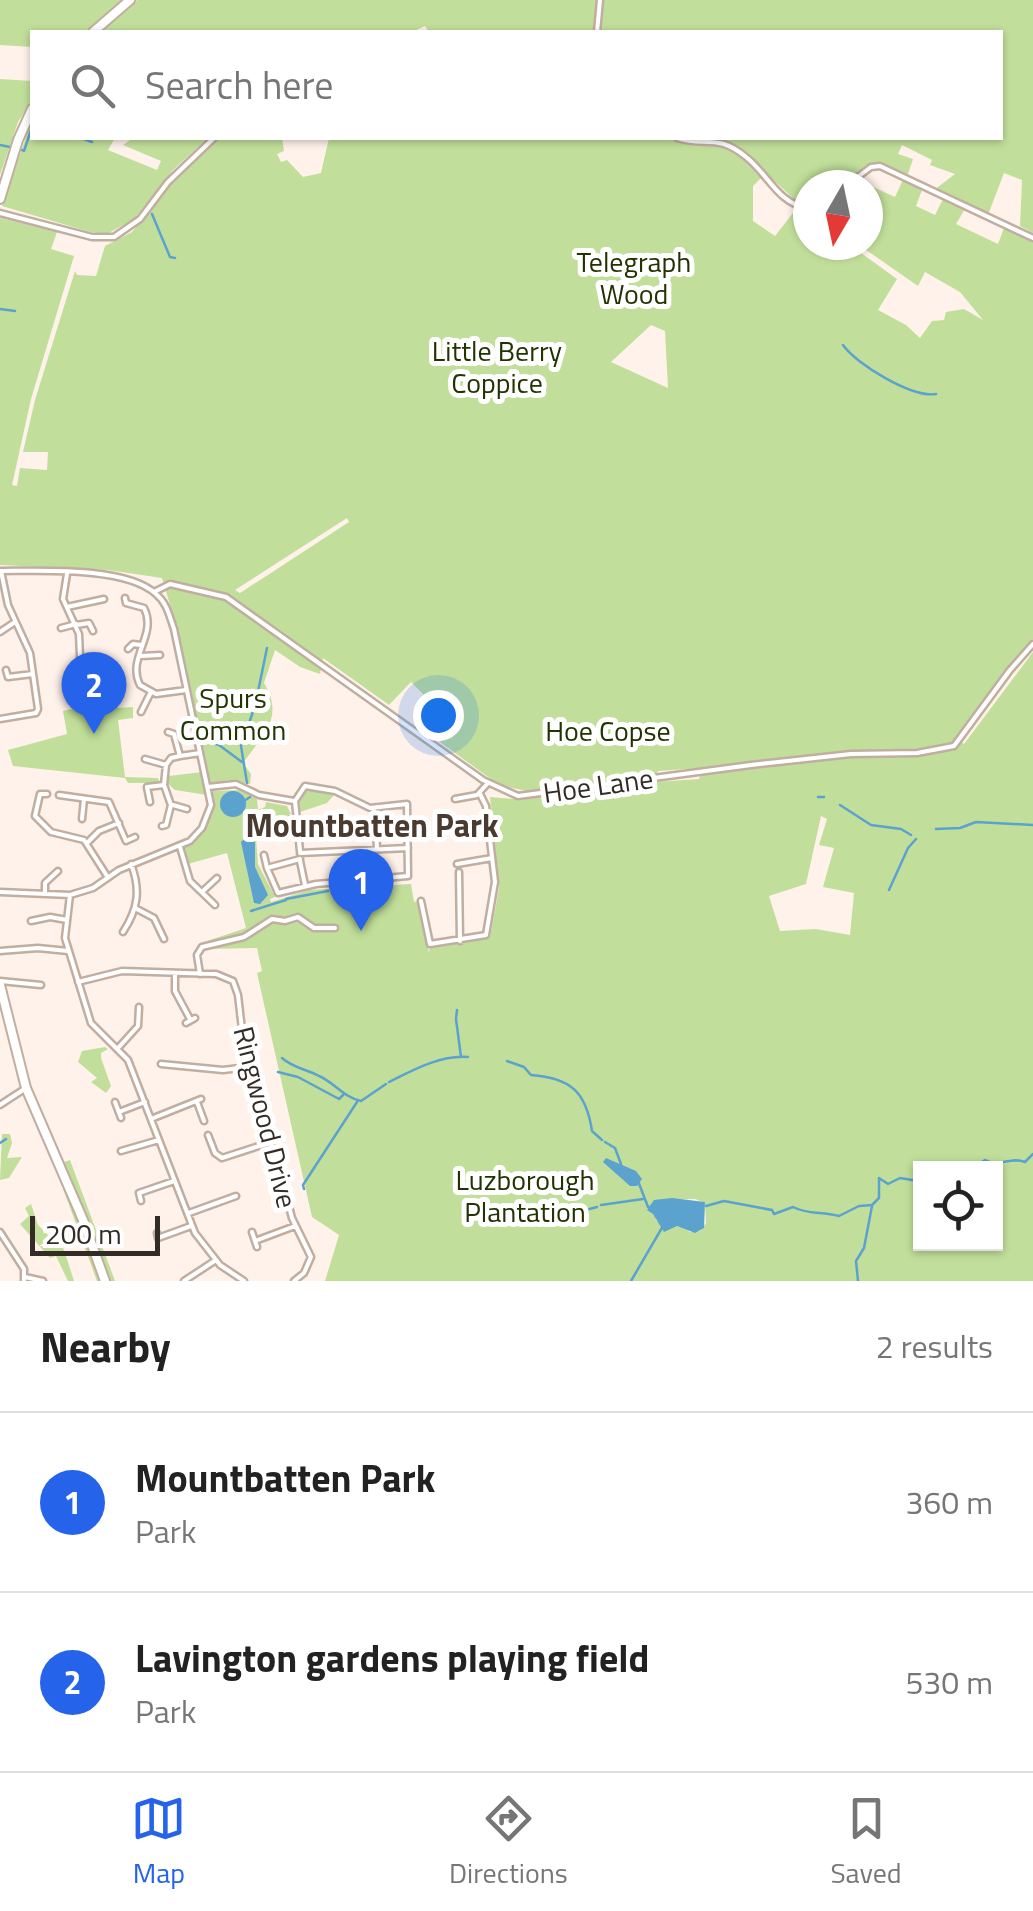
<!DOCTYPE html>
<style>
body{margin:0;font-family:"Titillium Web",sans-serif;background:#f6f6f6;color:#222}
.controls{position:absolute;right:30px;bottom:30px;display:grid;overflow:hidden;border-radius:0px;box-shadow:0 2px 8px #0004}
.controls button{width:90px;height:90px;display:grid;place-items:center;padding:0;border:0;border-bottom:2px solid #e0e0e0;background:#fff;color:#222;font:50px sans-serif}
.compass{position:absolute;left:793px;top:170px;width:90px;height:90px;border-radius:50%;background:#fff;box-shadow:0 2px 8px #0004;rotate:189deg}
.scale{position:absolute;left:30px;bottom:25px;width:130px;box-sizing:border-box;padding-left:10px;border:5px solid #332b26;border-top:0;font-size:28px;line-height:35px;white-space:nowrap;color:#332b26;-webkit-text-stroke:8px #fff;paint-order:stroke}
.you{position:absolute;left:438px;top:715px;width:35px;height:35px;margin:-25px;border:8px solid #fff;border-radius:50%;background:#1a73e8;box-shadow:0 0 0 15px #1a73e833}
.badge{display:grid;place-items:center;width:65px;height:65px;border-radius:50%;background:#2563eb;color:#fff;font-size:32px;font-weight:700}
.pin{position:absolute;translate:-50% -82px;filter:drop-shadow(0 2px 5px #0008)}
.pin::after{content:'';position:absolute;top:52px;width:35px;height:30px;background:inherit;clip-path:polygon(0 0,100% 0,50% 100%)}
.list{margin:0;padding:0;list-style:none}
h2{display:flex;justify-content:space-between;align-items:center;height:130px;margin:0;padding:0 40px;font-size:42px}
h2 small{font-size:32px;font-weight:400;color:#767676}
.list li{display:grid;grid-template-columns:65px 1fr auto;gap:30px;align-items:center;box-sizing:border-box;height:180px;padding:0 40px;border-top:2px solid #e0e0e0}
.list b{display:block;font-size:38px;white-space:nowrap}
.list p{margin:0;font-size:32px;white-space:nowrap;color:#767676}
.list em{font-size:32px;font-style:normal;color:#767676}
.icon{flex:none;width:55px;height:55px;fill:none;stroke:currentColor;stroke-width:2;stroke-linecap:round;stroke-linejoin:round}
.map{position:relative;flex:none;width:1033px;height:1281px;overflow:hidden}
.search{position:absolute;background:#fff;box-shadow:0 2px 8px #0004;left:30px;right:30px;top:30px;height:110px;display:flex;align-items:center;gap:25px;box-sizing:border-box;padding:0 35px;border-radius:0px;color:#767676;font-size:38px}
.sheet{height:490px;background:#fff}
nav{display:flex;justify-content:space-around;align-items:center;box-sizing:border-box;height:140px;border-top:2px solid #e0e0e0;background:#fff;font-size:28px;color:#767676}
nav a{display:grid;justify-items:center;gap:5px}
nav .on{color:#2563eb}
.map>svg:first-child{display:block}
</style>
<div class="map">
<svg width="1033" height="1281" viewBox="0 0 1033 1281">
<rect width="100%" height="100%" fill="#fff2ea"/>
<path fill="#c1df9a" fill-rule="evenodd" d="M0,0h125l-37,32h-56v15l-32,-2z
M137,0h896v233l-13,-7 2,-46 -18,-7 -16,42 -54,-25 21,-16 -25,-9 2,-5 -30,-15 -4,9 15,5 -6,18 -26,-13 -8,1 -30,20h-35v18l-14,-4 -28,-26 -13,13v35l22,15 21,-27 12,7v29h42l47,34 -19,31 28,15 14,13 12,-17 12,-1 2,-8 18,-3 19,11 -23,-28 -35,-20 -7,14 -59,-41h9v-60h-17l7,-5 37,17 8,-17 19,10 -6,16 19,9 8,-16 22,10 -9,15 42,20 6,-16 4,-1 25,13v399l-29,33 -47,67 7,5 69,-92v629h-708l14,-46 -27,-18 -55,-244 5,-2 -5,-23 -53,1 37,-8 8,-5 -1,-3 -44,9 42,-14 -19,-75 -39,11 -4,-16c18,-15 35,-31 28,-57l29,-1 16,9 1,11 7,-3 1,-5 21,4 4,8 -36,11 3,39 17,33 -5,2 1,3 38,-12 102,-6 3,18 4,-1 11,52 1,-7 60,-8 9,-50 -9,-91 34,3 2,-9 -27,-6 -59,-43 14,-17 -43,-43 -22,23 -66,-47 -3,16 -20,-7 -25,-17 -11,33c21,35 -1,51 -21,80l8,11 -1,10 -18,-4 -22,3 -34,-158 -14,-47 -54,-8 -108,-5v-347l57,14 -6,17 23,7 -43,143 -19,86 5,1 3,-18 27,2 1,-18h-25l12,-52 40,-129 2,4 19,1 9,-30 27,-14 44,-55 42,-39h64l2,13 -7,3 4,8 6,-2 16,17 18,-4 8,-35h671v-106h-571l-4,-6 -13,6h-308l-1,-2zM651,325l14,6 3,57 -57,-26zM347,518l2,4 -109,71 -5,-3zM703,768l-4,11 -45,3 4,-11zM821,816l6,3 -8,26 15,3 -11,39 31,6 -4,42 -34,-6 -36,2 -11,-35 37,-12zM920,1168h76v76h-76zM695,1199l10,4 1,20 -6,8 -10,1c-10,-10 -24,-3 -34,-12l1,-20z
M0,79l32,2v19l-14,22 -18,53z
M32,120v18h83l-7,12 49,20 4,-9 -38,-16 10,-7h75l-35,32 -39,49 -27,15 -17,-2 -88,-26z
M116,699l1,9 16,-1v11l-15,2 7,57 33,1 2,5h-32l-3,-5 -112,-12 -5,-16 59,-16 -4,-23z
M202,772l5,23 -32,-5 -8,-7 2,-7z
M305,790l29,5 -7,8 -27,9 -1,-9z
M105,1047l3,2 -7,4v5l10,28 -5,7 -15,-11 6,-4 -19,-16 4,-11z
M2,1134h8l2,9 -5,15 15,-1 -13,21 -9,2z
M70,1160l45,121h-18l-40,-109 4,-9z
M31,1204l7,21 10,10 11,6 5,9 10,31h-6l-12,-25 -6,2 -30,-34 9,-8 -4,-8z"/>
<path fill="#5ba2cf" d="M220 804a13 13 0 1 1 26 0a13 13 0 1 1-26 0Z
M248,835l7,7v25l13,28 -8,9 -6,-1 -13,-61z
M606,1158l30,13 6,8 -5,7h-7l-27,-24z
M672,1198l33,4 -1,26 -9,5 -18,-7 -13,6 -11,-18 -6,-4 7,-10z"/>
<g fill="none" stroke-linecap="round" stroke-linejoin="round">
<path stroke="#5ba2cf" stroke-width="2.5" d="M81,138l11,4
M0,145l10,2
M22,150l2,1 8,-24
M152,214l18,43 5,1
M0,309l15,2
M843,345c13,19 69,53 93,49
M205,741l14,4 23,17
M247,783l-6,-37 14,-40 12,-58
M818,797h6
M244,801l6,-4
M840,805l31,20 30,4 10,6
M936,829l24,-1 16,-6 57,3
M889,890l19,-42 8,-9
M286,899l42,-8
M251,911l35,-11
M457,1010l-1,9 5,38
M282,1058c11,10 24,11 37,18 16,7 24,21 42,25l25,-17
M507,1061l17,6 7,8c39,3 55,16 61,56l10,9
M278,1072l20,5 41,22 4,-4
M389,1082c24,-12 51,-27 79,-25
M605,1142l10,6 6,16
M0,1143l6,-4
M973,1168l12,-8c14,8 26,-4 40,2l8,-8
M638,1181l10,26h4
M304,1189l-1,-4 54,-83
M601,1205l42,-6
M706,1206l18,-5 48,9 2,4 19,-7c15,8 29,4 46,9l20,-10 13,-1 7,-7v-20l9,6 12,-6 18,3
M567,1215l30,-8
M555,1218l8,-3
M631,1281l32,-55
M858,1281l-2,-20 8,-13 8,-42"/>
<g stroke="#c2aea1" stroke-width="9">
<path id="street" d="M597,32l3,-32
M677,138c29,9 40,-5 69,19 22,17 32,47 62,51
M847,185l24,-18 9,-1 153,72
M0,213l92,24h22l26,-18 28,-37 46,-44
M0,571c40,0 126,-5 156,23 11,9 13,21 18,35l37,176 -9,23 -12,13 -71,29 -26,18 -23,7 -70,-3
M67,574l-4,25 16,35 2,45 2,3 7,-1
M154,592l16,-8 56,13 257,183 35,16 233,-31 100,-11 66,-1 37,-7 56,-76 23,-26
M125,598l1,5 18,5c14,27 -18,50 -4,77l16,9 30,-4
M67,607l37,-8
M76,625l13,-2 4,8
M61,628l15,-4
M0,632l15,-10
M128,649l5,-5 8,1
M141,656l19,-1
M6,670l2,7 25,-3
M141,712l9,-18
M0,719l36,-6 2,-4 -8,-56 -22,-48 -7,-34
M168,732l6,2 6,22 20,-3
M145,759l21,6 5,-7 9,-2
M208,787l28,-3 23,11 35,6
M47,794h-7l-5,22 16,16 33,8 23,36
M59,795l50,7 17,39 9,-4
M455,799l22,-4 11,-12
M295,801l10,-15 30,5 35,17 37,-4 1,72 -92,8 -38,9 -11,-25 33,-9
M295,801l5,50
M150,802l-3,-15 17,-2
M173,805l14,4
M374,810l2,15
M82,819l2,-20
M162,826l4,-1 5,-20 -7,-20 2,-20
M264,828l33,-11
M376,832l1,16
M87,843l12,-12 20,-8
M180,847l10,34 25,24
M300,853l108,-5
M264,855l3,13
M300,861l5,24
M457,864l35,-6
M459,872l1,69
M203,891l14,-13
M45,894v-11l13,-12
M70,895l-5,43 26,85 37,37 67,173 25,32 24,16
M421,901l9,43 56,-9 9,-53 -9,-76 -6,-12
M135,908l19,10 10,21
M31,921l19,-4 17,3
M123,932c15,-23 18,-42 8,-68
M0,951l38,-3 30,3
M175,973v18l15,28
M200,974l-3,-19 5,-8 42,-10 28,-18 13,2 13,-4 16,11h21
M0,981l41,4
M78,982l44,-11 94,3 17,7 5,14 5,43 13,64 20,55 16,61 19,39 -7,16 -10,8
M186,1023l9,-5
M119,1047l19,-21 1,-19
M161,1064l62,6 25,-3
M115,1102l6,16
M197,1102l7,19
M0,1105l26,-17
M119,1112l26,-10
M151,1119l50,-20
M208,1135l7,18 7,5 49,-16
M121,1151l38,-11
M141,1201l-2,-8 35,-12
M189,1213l47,-17
M0,1232l24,37v12
M252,1232l5,15
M157,1233l1,5 33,-12
M255,1241l40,-15
M25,1277l18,4
M184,1281l32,-21"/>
</g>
<g stroke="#c2aea1" stroke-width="12">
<path id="secondary" d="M93,32l37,-32
M0,199l18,-59 14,-31
M0,985l26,103 57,132 22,61"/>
</g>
<use href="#street" stroke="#fff" stroke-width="4"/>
<use href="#secondary" stroke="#fff" stroke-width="8"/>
</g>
<g text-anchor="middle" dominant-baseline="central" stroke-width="10" stroke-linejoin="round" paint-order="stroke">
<g font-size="28" fill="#213300" stroke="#fff">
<text x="634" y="261">Telegraph<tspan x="634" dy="32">Wood</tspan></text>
<text x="497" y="350">Little Berry<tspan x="497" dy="32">Coppice</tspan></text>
<text x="233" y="697">Spurs<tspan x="233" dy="32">Common</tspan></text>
<text x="608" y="730">Hoe Copse</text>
<text x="525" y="1179">Luzborough<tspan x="525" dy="32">Plantation</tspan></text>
</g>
<g font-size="28" fill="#332b26" stroke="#fff">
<text transform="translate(598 785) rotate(-8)">Hoe Lane</text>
<text transform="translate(266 1117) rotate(76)">Ringwood Drive</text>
</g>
<g font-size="32" font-weight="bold" fill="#4a3a2f" stroke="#fff">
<text x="372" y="825">Mountbatten Park</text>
</g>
</g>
</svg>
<div class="controls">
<button><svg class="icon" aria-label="locate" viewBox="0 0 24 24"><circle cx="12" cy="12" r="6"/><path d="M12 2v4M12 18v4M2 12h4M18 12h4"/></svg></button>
</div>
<svg class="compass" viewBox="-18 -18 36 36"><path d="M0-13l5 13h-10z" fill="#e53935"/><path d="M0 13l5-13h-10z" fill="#767676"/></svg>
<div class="scale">200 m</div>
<div class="you"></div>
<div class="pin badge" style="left:361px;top:931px">1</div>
<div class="pin badge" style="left:94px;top:734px">2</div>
<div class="search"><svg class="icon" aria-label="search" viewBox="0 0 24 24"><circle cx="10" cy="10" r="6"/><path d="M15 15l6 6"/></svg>Search here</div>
</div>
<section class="sheet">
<h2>Nearby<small>2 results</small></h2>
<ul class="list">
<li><span class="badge">1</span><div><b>Mountbatten Park</b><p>Park</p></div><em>360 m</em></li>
<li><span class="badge">2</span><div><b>Lavington gardens playing field</b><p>Park</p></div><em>530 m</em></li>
</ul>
</section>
<nav>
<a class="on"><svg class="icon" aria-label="map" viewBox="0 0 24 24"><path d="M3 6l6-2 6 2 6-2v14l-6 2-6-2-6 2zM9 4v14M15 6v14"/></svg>Map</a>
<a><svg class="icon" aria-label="directions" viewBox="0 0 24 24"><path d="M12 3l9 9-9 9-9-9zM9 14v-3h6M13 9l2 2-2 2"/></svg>Directions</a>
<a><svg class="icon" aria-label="saved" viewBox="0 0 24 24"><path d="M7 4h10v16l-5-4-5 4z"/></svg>Saved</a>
</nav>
